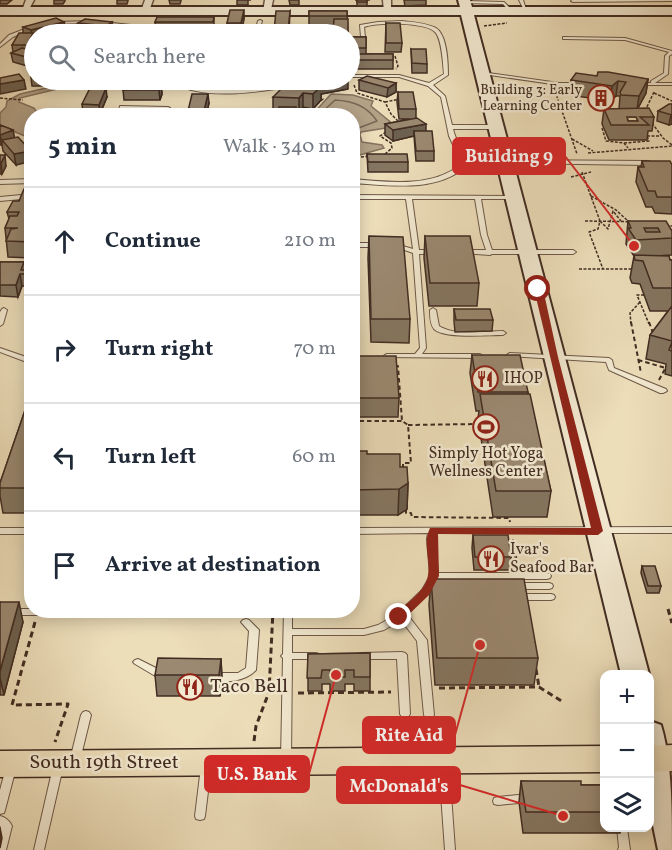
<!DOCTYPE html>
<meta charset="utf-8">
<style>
body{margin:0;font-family:Vollkorn,serif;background:#f6f6f7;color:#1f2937}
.controls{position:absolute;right:18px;bottom:18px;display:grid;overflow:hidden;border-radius:12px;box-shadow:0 3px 15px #0003}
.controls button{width:54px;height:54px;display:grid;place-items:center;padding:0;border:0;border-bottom:2px solid #e0e1e3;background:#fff;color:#1f2937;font:30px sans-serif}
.stop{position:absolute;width:18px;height:18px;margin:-14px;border:4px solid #8f2418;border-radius:50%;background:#fff}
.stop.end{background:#8f2418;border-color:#fff;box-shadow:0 2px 6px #0008}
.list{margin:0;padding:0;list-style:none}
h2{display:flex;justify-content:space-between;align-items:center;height:78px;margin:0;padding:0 24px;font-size:26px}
h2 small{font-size:20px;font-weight:400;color:#747a83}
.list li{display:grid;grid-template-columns:39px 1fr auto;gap:18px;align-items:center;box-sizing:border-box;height:108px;padding:0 24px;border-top:2px solid #e0e1e3}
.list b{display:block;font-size:22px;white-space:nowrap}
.list em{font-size:20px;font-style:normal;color:#747a83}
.icon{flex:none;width:33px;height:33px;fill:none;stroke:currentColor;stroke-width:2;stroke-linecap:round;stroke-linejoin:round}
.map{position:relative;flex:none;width:672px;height:850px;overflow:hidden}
.search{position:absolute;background:#fff;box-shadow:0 3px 15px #0003;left:24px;top:24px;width:336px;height:66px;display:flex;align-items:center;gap:15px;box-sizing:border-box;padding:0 21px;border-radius:33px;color:#747a83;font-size:22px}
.panel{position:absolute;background:#fff;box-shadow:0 3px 15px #0003;left:24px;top:108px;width:336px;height:510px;border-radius:24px}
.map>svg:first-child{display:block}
</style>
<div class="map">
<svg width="672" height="850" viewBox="0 0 672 850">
<rect width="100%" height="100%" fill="#eddeba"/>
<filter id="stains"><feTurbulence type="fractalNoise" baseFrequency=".00333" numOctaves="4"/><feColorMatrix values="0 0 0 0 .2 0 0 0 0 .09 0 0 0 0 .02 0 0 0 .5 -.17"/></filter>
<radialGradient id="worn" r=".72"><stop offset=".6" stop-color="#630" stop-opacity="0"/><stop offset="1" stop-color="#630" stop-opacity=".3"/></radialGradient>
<path fill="#b3a186" stroke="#86725e" stroke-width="1.5" d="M60,80h36l-28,1 -11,8 -37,9 -1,4 15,6 4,6c12,2 21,-6 33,-3l2,3 -41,2 -1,26 -6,-6 -25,-10v-13l6,-6 1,-6 13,-7 31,-7z
M331,94l22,1 20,6 -2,5 22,18 -1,3 -31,5 -1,3 2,7 20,3 2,3 -31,9 -1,-41h-41z"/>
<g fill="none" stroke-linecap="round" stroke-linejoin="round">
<path stroke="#7a6654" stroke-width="1.5" d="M318,116l17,-16c18,1 32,6 42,21l-21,8 -2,7 4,11 -4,3"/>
<g stroke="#6d5848" stroke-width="2">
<path id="lane" d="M519,0h4l4,12h-2z
M572,0h100v1l-99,1 -2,-1z
M465,1l39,1 9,9 -3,1 -7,-8 -39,-1v-2z
M260,20l2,1 -4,13h-4l4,-13z
M90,21v1l-2,1 -33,1 -2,-1 2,-1z
M402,21c11,1 24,2 34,7 11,7 12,35 12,47l-15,10 12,11 7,29h44l3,2 -3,2h-43c3,13 12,24 12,38 -29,26 -77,18 -113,16v-4c36,3 77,9 107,-13v-8l-10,-22 -8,-39 -13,-11 -29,-9h-49v-2h49l30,8 15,-9c-1,-10 -2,-35 -9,-42 -10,-10 -57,-10 -71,-5l1,10 -2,1 -2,-1 -1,-12 18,-3z
M103,22l37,4 2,8h-4l-2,-6 -35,-4v-2z
M30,27l4,1 -21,9 -13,10v-3l9,-9z
M563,37l62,1 47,13v3l-3,2 -1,18 -13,9h17v2h-34l-2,-1 2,-1h13v-2l13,-8 1,-17 4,-4 -44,-12 -60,-1h-2z
M481,72l78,11h22l2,1 -2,1h-22l-76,-11h-2z
M167,80h5l13,6 17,3 20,1 44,-3 51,-7h8l-2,1c-44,7 -117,25 -156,-1z
M120,106l48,1 2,1 -1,8h-5l1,-7h-41l-1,7h-5z
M505,160l144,1 3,2 -3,2 -146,-2 -1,-1z
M32,179v4l-32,1v-4z
M32,194v4l-32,3v-4z
M352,195l163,1 1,1 -3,2h-32l6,36 5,15h81l3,2 -3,2h-81l-2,1 -28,-2v-2l2,-1h22l-5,-15 -6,-36h-63l7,51h15l3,2 -3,2h-15l7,94 -4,6h58l3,2 -3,2 -95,-1 -1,-1 1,-1 2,-1h28l5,-6 -7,-95 -20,-7 3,-2 17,5 -7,-50h-54z
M352,243h26l3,2 -3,2h-26z
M4,308l3,2 -4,14 -3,2v-14l2,-3z
M433,308l3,2 3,16c15,10 46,5 64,5l3,2 -3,2c-15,0 -59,4 -69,-6 -4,-5 -4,-13 -4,-19z
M0,348l32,11v5l-32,-12z
M510,353l99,5 3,2 2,8 52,21 1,2 -4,2h-3l-51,-23 -3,-8 -98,-6 -1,-1 1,-1z
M672,527v6h-235l-2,6 3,34h109l3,1 1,2 -1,2 -3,1h-110l-9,15 -21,20 20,26 7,75 -2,3 -3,1 -3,-1 -2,-3 -7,-74 -16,-21 -17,10 -20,5h-72v18h24l3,1 2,2 -2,2 -3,1h-24l-1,100 -1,3 -4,1 -4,-1 -1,-3 2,-101 -2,-2 2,-2 1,-44h8v19h72l14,-4 18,-10 26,-25 8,-14 -3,-37 1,-6 -76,1v-6z
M0,528h32v6h-32z
M515,583h34l3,1 1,2 -1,2 -3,1h-34l-3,-1 -1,-2 1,-2z
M517,594h34l3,1 1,2 -1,2 -3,1h-34l-3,-1 -1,-2 1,-2z
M0,609h32v1h35v2l-1,2 -3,1h-63z
M246,619l3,1 10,10 -3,40c-11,12 -31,13 -46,10l-2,-3 2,-3 3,-1h25l8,-5 3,-37 -8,-9 2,-2z
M402,652l3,1 2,2 3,59 -2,3 -3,1 -3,-1 -2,-3 -3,-55h-36l-3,-1 -2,-2 2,-2 3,-1z
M138,659l30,15 2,3 -2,3 -3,1 -3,-1 -27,-16 -2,-2 2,-2z
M86,711l3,1 2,3 -11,45 -1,3 -4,1 -4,-1 -1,-3 11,-45 2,-3z
M444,762l4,1 1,3 6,84h-10l-6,-84 1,-3z
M58,763l4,1 1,3 -19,83h-10l19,-83 1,-3z
M206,763l4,1 1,3 -6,49 -1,3 -4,1 -4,-1 -1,-3 6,-49 1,-3z
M11,764l4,1 1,3 -11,42 -1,3 -4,1v-24l6,-22 1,-3z
M529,794l4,1 1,3 -1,3 -4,1 -31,3 -4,-1 -1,-3 1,-3 4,-1z
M0,816c5,1 10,5 12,10l-6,24h-6v-18l1,-5 -1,-1z
M617,828h10l3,22h-12l1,-3z"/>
</g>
<g stroke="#6d5848" stroke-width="3">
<path id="street" d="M26,0h8l-7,13h-6z
M145,0h8l-4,11 -4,3 -4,-3z
M265,0h8l-3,14 -7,-2z
M383,0h8v14l-7,-2z"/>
</g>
<g stroke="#422c22" stroke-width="4">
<path id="secondary" d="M458,0h12l2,7h200v8h-198l175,659h-28l-160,-659h-461v-8h460z
M650,721l11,4c11,36 11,86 11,125h-14l-8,-39z"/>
</g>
<g stroke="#422c22" stroke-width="3">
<path id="primary" d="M672,745v26l-22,1v-26z
M604,746v26l-604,5v-26z"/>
</g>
<path stroke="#422c22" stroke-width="1.5" stroke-dasharray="3 1.5" stroke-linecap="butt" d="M484,26l23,-3
M395,56l3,10 -2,3
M354,85l3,8 28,9 6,12 8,8
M555,91l22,63
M654,93l18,8
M0,98l23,2
M385,102l15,-3
M645,111l9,-19
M304,116l19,-17 -4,-1
M652,123l11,15 9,7
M602,128l4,13 18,2 4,5
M647,136h12
M572,139l21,12
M624,143l25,-2 -2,-5
M588,153l84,-7
M385,154l7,-6 -1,-5 -11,-7 6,-4
M352,158l19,-2
M582,172l18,49 -2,8 -9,3 14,37
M571,177l20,-5
M591,196l25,14 12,11
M585,221l63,1
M600,221l8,8 5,-18 8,10
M666,225l6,1
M579,269h54
M644,295h-7l12,29
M631,324l-1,-11 10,-11"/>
<path stroke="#422c22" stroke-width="2" stroke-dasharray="4.5 3" stroke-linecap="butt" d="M631,322l10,51
M649,322l4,11
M638,360l28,8
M395,366h3l4,55 6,4 3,38h-8v4
M659,380l7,-13
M352,421h50
M408,425l69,-1
M406,509v4h5l1,4 97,1 1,4
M513,539l2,16"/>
<path stroke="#422c22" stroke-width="3" stroke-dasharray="6 4" stroke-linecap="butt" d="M515,554l2,12
M668,609l4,14
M35,622l-23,83 56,-1 -13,38
M536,669l3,18
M439,688l100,-1 24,15
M298,693l93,-1
M254,741l2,-15 13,-34 4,-82"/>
<use href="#lane" fill="#f3ead2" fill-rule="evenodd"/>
<use href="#street" fill="#f3ead2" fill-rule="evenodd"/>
<use href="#secondary" fill="#f3ead2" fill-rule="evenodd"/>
<use href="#primary" fill="#eddeba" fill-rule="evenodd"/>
</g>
<path fill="#857661" stroke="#422c22" stroke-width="1.5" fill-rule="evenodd" d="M0,0h12l-5,4h-7z
M54,0h11v1l-2,3h-9z
M117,0h11v1l-1,3h-10z
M169,0h12v1l-1,3h-10z
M237,0h14h-3v5h-11z
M289,0h10v5h-9z
M355,0h15h-3v6h-10v-6z
M404,0h22v5l-21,1z
M290,11l-1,23h-15v-3z
M309,11h38l1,23h-15l1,-9h-25z
M214,17v9l-1,5h-57l-1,-9z
M244,18l-2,13h-14l-1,-8z
M64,22l1,8 -14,4h-17v8l-4,8 4,1v17l-21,-6 -2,-9 2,-1 -1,-7 11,-12v-6z
M112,22l1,5 -2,5 -3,2 -29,-2 -1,-9z
M386,23l16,20 -1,9h-16z
M351,37h15v17h27v15h-42z
M411,49l16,15v9h-15z
M34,69v11h17l-4,6h-15l-1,-9z
M597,76l51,3 -2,14 -8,15 16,9 -2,14h-4l-1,9h-38l-7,-16 2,-15h15l1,-13h-4l-6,5 -40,-6 1,-15zM627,117h9l2,4h-10z
M127,80h17l-1,3h-16z
M196,80h36l-4,4z
M309,80l39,9 -27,5v6l-8,9 -10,-2 -4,5 -26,-1v-14l37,-13z
M359,80l37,3v9l-9,5 -28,-7z
M161,84l1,10 -2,6h-36l-1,-10z
M398,92l18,17v9l10,13 8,20v10h-18l-2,-25 -21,5 -8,-6v-11l25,-5h-11l-2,-17z
M107,97l-7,17 -17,-1 -1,-9z
M209,103l-3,13h-18v-5z
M672,104v20l-3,1 -12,-4 1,-10z
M0,125l13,5 3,35 -13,-14 -1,-6h-2z
M352,152h2v18h-2z
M367,154l41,8v10h-40z
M0,155l6,11 -4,8h-2z
M642,161l30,4v49l-17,-1 -3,-6h-6l-10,-25 2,-15h3z
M32,189v69l-24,-1 -3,-29 4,-9 -2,-7z
M628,221l44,10v24l-17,1 17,4v116l-7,-2 1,-10 -20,-5 4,-24 18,-24h-18l-10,-27 -8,-1 -2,-5 4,-22 -8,-12z
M369,236l41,83 -1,24 -38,-1 -3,-84z
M425,236l54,47 -2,23h-48l-5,-48z
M0,262h24l2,8 5,11 -2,5h-7l-4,11 -18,-1z
M454,309l39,11 -1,11 -37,1 -1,-11z
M472,355l56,37 23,99 -4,26h-54l-15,-99 1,-7h-3l-6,-38z
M352,356l47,42 -1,19h-46z
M32,390v123h-29l-3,-17v-13z
M352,451l15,3 33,13 8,16 -1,26 -9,6h-46z
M473,535l38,22 -1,13h-36l-2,-22z
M642,566l19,20 -2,7h-12l-6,-20z
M431,579l107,79 -4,27h-99l-6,-80z
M0,602l23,20 -19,73h-4z
M370,653v38h-16v-7h-9v7h-15v-7h-8v7h-14v-37z
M221,659l1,20 -2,17h-63l-2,-21z
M521,781l60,4h23v43h17l-1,5h-97l-4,-31z"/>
<path fill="#6c604f" stroke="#422c22" stroke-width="1.5" d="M244,10v8l-2,13 -1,-8z
M64,22l1,8 -14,4h-17v8l-6,12 -1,-9 4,-8v-7z
M112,22l1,9 -6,3 -1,-8z
M648,79l-2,14 -9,17 2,-14z
M24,80l2,9 -26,5v-10z
M46,80h5l-4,6z
M248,80h22l-22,2z
M348,80v9l-27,5v6l-8,9v-15l2,-9z
M618,81l-2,15 -6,5 2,-15z
M396,83v9l-9,5 1,-9z
M161,84l1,10 -2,6 -1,-10z
M106,88l1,9 -7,17 -1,-9z
M303,93v14l-4,5v-14z
M208,94l1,9 -3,13h-2v-5z
M671,115h1v9l-3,1z
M426,124v10l-12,-3v5l-21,5v-11z
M13,130l2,10h-13v5l-2,-10z
M31,151l1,10 -16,4 -2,-11z
M5,155l1,11 -4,8 -1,-11z
M29,270l2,11 -2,5 -2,-12z
M20,274l2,12 -4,11 -2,-12z
M408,483l-1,26 -9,6 1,-26z
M19,602l4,20 -19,73 -4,-17v-7z
M221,659l1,20 -2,17 -1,-21z
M0,828l2,10 -2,10z"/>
<path fill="#9b8971" stroke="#422c22" stroke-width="1.5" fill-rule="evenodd" d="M357,0h10v2h-10z
M230,10h14l-3,13h-14z
M276,11h14l-2,20h-14z
M309,11h38v5h-38z
M157,17h57l-1,5h-58z
M56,18l8,4 -33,8 -8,-3z
M85,19l27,3 -6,4 -28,-3z
M334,19h14v13h-15z
M386,23h14l2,20h-16z
M125,27l2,7h-15l-1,-6z
M184,32l4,2h-17z
M19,33h14l-6,12h-15z
M351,37h15v11h-15z
M22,48l12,3v8l-23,-6z
M411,49h15l1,15 -15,-1z
M352,54h41v6h-42z
M34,69v8h-3z
M598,72h10l40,7 -9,17 -18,-1 -1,-3 6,-10 -8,-1 -6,5 -41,-6 5,-7 21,3z
M19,74l5,6 -24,4v-6z
M367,76l29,7 -8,5 -29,-8z
M310,80h38l-33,5z
M296,82l25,4 -8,8 -10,-1 -4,5 -26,-1 8,-8z
M126,84h35l-2,6h-36z
M90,88h16l-7,17 -17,-1z
M398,92h15l3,17h-17z
M192,94h16l-4,17h-16z
M669,104h3v11l-14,-4z
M279,107h17l-1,9h-17z
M649,108l5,9h-14l9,8h-38l-7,-16zM627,117h9l2,4h-10z
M90,111l13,5 -26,-1z
M147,113v3h-17v-2z
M417,118l9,6 -33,6 -8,-6z
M0,125l13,5 -13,5z
M414,131h18l2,20h-18z
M18,137l13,14 -17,3 -12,-14z
M367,154h40l1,8h-40z
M0,155h5l-4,8h-1z
M642,161h28l2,4v32h-15l-2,-6h-7l-10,-24h6z
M24,189h8v53l-26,-1 5,-12 7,-1h-13l5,-12h7l2,-4h-12l6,-11h6z
M628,221h38l6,10v7l-36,2 -8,-12h3zM644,228h14l2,4h-14z
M369,236l34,1 7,82h-39z
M425,236h45l9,47h-49z
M634,255l35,1 1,4h2v28h-19l-10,-27 -8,-1z
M0,262h24l-3,8h8l-2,4h-7l-4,11h-16z
M672,306v35l-22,-6z
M454,309h36l3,11h-37z
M672,342v9l-3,-1z
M472,355h48l8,37h-50z
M352,356h44l3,42h-47z
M32,390v98h-32v-5z
M480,394h50l21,97h-55z
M352,451h15v3h33v13h7l1,16 -9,6 -47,1z
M473,535h35l3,22h-36z
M642,566h13l6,20h-13z
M431,579h93l14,79h-101z
M0,602h19l-19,69z
M370,653v24h-16v-7h-9v7h-15v-7h-8l-1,8h-14l1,-24z
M158,658l63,1 -2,16h-64z
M521,781h60v4h23v27h-78z"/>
<path fill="#8f2418" d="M538,287l5,2 15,68 45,174 -5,4 -160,-1 1,42 -10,19 -26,25h-9v-6c12,-10 32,-23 34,-39 3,-16 -6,-31 2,-47h161l-57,-239z"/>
<defs>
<g id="building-ring" transform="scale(1.35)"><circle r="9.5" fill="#f3ead2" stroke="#8f2418" stroke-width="1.5"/><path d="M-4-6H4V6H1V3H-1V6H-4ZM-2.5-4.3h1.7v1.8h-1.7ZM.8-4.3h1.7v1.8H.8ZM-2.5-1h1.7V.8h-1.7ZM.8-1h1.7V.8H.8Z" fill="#8f2418"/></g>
<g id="restaurant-ring" transform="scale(1.35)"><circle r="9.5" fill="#f3ead2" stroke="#8f2418" stroke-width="1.5"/><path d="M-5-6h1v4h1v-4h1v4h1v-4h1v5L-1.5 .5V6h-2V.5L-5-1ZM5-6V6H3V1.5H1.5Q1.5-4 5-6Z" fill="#8f2418"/></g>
<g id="stadium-ring" transform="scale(1.35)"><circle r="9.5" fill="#f3ead2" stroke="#8f2418" stroke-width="1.5"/><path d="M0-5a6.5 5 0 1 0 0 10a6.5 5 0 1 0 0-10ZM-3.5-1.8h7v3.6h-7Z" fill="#8f2418"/></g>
</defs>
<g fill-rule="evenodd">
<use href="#building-ring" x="601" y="98"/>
<use href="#restaurant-ring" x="485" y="379"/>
<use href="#stadium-ring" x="486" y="427"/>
<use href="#restaurant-ring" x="491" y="559"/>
<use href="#restaurant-ring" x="190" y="687"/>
</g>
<g text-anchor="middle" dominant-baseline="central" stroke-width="5" stroke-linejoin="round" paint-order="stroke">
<g font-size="14" fill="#422c22" stroke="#f3ead2" text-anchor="end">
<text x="582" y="90">Building 3: Early<tspan x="582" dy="16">Learning Center</tspan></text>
</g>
<g font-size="16" fill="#422c22" stroke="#f3ead2" text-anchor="start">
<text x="504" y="379">IHOP</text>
<text x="486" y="454" text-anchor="middle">Simply Hot Yoga<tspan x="486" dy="18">Wellness Center</tspan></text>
<text x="510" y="550">Ivar's<tspan x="510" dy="18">Seafood Bar</tspan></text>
</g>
<g font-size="20" fill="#422c22" stroke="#f3ead2" text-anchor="start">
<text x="210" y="687">Taco Bell</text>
</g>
<g font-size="20" fill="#422c22" stroke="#f3ead2">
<text x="104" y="763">South 19th Street</text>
</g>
</g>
<path fill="none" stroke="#d62828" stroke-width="2" d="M634 246L565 156M480 645L455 735M336 675L309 774M563 816L460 785"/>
<g fill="#d62828" stroke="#f3ead2" stroke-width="2">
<circle cx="634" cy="246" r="6"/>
<circle cx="480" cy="645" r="6"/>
<circle cx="336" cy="675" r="6"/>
<circle cx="563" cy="816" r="6"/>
</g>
<g fill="#d62828" stroke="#d62828" stroke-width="2">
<rect x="453" y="138" width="112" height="36" rx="6"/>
<rect x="363" y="717" width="92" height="36" rx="6"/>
<rect x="205" y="756" width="104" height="36" rx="6"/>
<rect x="337" y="767" width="123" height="36" rx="6"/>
</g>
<g font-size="18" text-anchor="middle" font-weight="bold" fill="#fff">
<text x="509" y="162">Building 9</text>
<text x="409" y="741">Rite Aid</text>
<text x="257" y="780">U.S. Bank</text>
<text x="399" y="792">McDonald's</text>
</g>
<rect width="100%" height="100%" filter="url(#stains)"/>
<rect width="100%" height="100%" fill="url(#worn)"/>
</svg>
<div class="controls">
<button>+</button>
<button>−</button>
<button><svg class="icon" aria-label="layers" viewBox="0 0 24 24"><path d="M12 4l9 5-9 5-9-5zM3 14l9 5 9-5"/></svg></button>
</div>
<div class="stop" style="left:538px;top:289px"></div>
<div class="stop end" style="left:399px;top:617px"></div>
<div class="search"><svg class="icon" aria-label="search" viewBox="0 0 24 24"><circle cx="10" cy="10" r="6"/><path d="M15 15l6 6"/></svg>Search here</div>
<section class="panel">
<h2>5 min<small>Walk · 340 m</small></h2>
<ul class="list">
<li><svg class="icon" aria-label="ahead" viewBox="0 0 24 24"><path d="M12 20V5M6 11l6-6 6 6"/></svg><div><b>Continue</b></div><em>210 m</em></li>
<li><svg class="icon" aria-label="right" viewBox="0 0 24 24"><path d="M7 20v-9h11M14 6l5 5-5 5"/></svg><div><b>Turn right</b></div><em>70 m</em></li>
<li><svg class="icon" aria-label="left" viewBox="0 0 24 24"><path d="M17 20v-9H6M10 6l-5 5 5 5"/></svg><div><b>Turn left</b></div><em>60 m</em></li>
<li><svg class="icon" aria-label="arrive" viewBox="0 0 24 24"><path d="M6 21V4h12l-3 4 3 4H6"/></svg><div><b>Arrive at destination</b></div></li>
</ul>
</section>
</div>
